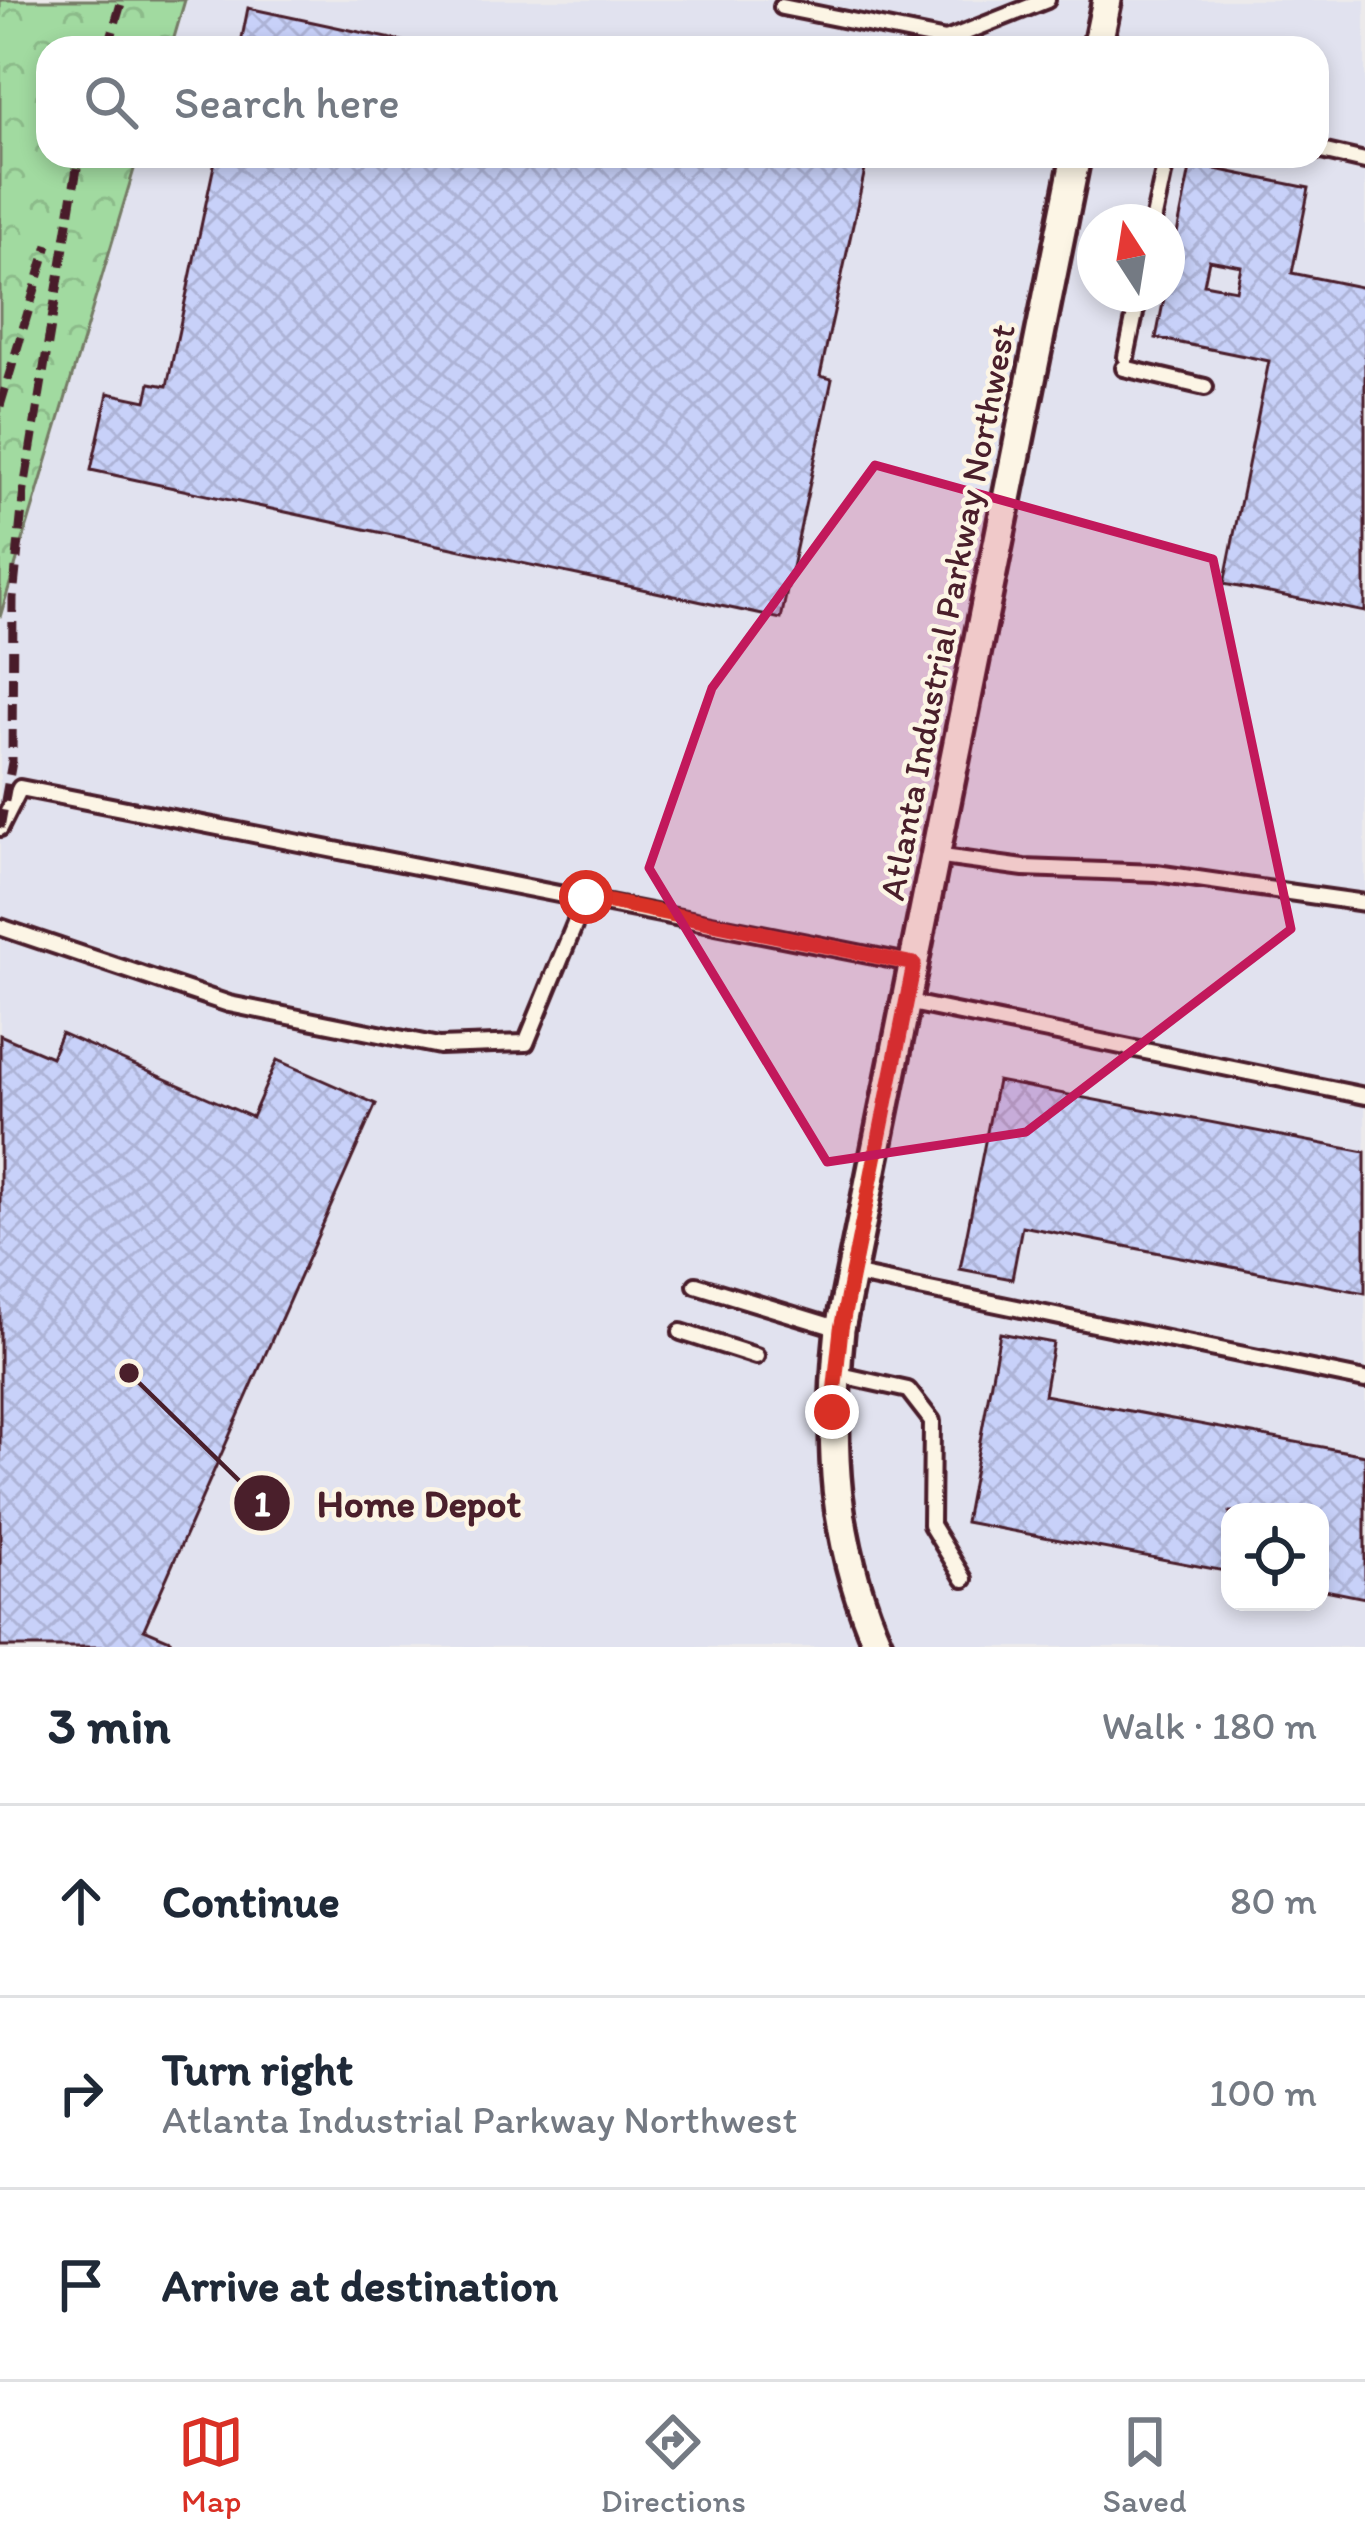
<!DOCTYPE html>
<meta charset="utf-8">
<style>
body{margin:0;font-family:Itim,sans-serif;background:#f2f2f3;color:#1f2937}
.controls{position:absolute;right:36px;bottom:36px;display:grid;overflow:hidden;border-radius:24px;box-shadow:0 6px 18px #0003}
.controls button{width:108px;height:108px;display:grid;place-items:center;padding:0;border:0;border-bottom:3px solid #e0e1e3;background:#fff;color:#1f2937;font:60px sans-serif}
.compass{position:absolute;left:1077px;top:204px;width:108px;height:108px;border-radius:50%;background:#fff;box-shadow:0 6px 18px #0003;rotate:348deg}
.stop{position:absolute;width:36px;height:36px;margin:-27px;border:9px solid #d93025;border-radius:50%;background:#fff}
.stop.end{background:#d93025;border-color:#fff;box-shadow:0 3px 12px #0008}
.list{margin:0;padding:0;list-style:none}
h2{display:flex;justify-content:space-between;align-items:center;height:156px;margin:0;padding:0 48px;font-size:51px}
h2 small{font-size:39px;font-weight:400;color:#747a83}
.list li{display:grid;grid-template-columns:78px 1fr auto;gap:36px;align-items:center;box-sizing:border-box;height:192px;padding:0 48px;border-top:3px solid #e0e1e3}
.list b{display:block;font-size:45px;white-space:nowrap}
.list p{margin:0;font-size:39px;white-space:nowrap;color:#747a83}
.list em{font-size:39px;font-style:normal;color:#747a83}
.icon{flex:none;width:66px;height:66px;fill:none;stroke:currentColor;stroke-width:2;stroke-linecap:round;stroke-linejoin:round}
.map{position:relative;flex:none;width:1365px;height:1647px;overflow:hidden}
.search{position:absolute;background:#fff;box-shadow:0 6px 18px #0003;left:36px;right:36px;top:36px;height:132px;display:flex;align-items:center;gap:30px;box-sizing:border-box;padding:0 42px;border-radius:36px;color:#747a83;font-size:45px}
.sheet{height:732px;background:#fff}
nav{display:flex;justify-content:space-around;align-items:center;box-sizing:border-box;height:168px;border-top:3px solid #e0e1e3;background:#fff;font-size:33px;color:#747a83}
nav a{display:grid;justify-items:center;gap:6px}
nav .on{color:#d93025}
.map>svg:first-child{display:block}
</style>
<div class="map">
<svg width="1365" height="1647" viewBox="0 0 1365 1647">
<defs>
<pattern id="forest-crowns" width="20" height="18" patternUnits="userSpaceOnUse" patternTransform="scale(3)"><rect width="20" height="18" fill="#a1daa0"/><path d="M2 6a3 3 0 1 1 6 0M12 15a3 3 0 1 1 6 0" fill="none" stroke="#8cbb8a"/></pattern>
<pattern id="building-cross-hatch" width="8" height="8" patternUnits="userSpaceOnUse" patternTransform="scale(3)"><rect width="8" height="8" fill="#c8d1f9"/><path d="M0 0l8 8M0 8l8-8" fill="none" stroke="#adb3d6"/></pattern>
</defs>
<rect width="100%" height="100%" fill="#eceaeb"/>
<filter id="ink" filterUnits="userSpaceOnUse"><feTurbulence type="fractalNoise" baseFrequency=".00833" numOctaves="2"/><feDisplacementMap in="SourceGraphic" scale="24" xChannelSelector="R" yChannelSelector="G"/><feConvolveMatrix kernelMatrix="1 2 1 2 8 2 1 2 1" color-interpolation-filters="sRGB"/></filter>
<g filter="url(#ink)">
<path fill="#e1e2ef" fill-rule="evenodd" d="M185,0h1180v1647h-1365v-1030l138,-461h1179v-108h-1146zM1095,222h72v72h-72zM1230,1512h90v90h-90z"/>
<path fill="url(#forest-crowns)" stroke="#767c66" stroke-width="3" d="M0,0h185l-14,48h-123v108h90l-138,461z"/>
<path fill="url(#building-cross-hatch)" stroke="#4a1f2b" stroke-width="3" fill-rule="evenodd" d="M248,8l186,40h-194z
M216,156h652l-48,220 12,3 -51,240 -690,-149 17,-77 38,8 4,-18 17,3z
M1191,164l118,24 -17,85 73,15v324l-141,-28 45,-223 -113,-23zM1209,260l32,6 -5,24 -32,-6z
M61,1033l191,84 25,-57 99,44 -232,525 26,11 -3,7h-167v-612l51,22z
M997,1081l368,71v141l-343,-67 -10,53 -52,-10z
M1000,1333l53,10 -9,52 321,60v143l-45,-9v-77h-90v60l-265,-50z"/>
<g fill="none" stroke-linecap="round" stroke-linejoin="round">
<g stroke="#4a1f2b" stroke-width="22">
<path id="lane" d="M782,7l164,33 101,-40
M1317,150l48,11
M1153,222l14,-66
M1126,357l13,-63
M1124,368l81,19
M0,828l20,-40 894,176
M935,856l89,12 132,5 209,30
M0,927l229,77 210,42 87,-3 60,-146
M906,1002l459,94
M852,1274l513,106
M696,1285l144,44
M681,1332l75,24
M836,1374l72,16 24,31 -1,104 33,54"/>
</g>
<g stroke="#4a1f2b" stroke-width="36">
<path id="street" d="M1097,48l10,-48
M879,1647c-47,-106 -51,-204 -39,-318l236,-1173"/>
</g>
<use href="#lane" stroke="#fcf5e5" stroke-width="14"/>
<use href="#street" stroke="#fcf5e5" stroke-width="27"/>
<path stroke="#4a1f2b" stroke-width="9" stroke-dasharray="18 9" stroke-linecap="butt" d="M108,48l14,-48
M0,406l48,-161
M0,828l12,-66 1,-164 11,-109 55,-333"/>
</g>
</g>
<g fill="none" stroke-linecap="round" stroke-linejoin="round" filter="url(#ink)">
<path stroke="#d93025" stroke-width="15" d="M586,897l328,67 -73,365 -9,83"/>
</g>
<path fill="#c2185b" fill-opacity="0.2" stroke="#c2185b" stroke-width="9" stroke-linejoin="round" d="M875,465l338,94 78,370 -265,203 -199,30 -178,-294 63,-180z"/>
<g text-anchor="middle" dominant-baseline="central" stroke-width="9" stroke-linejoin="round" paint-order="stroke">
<g font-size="36" fill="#4a1f2b" stroke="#fcf5e5">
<text transform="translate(947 612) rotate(-79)">Atlanta Industrial Parkway Northwest</text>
</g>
</g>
<path fill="none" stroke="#4a1f2b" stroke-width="4.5" d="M129 1373L262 1503"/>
<g fill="#4a1f2b" stroke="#fcf5e5" stroke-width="4.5">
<circle cx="129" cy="1373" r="12"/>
<circle cx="262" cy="1503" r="30"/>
</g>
<g font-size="36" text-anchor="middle" font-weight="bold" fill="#fff">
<text x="262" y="1516">1</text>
</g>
<g font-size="39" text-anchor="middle" font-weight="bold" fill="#4a1f2b" stroke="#fcf5e5" stroke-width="9" stroke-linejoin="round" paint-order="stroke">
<text x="419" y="1517">Home Depot</text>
</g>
</svg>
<div class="controls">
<button><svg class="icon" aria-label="locate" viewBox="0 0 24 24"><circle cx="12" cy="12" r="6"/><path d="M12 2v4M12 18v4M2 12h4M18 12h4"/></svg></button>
</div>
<svg class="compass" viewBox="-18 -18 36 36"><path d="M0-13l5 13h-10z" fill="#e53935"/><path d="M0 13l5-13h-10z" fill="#747a83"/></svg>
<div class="stop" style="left:586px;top:897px"></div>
<div class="stop end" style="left:832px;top:1412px"></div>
<div class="search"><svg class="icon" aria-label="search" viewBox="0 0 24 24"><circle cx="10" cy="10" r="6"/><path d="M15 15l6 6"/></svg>Search here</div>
</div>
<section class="sheet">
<h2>3 min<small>Walk · 180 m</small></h2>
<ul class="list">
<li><svg class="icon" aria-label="ahead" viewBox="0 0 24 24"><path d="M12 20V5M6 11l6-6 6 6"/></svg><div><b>Continue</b></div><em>80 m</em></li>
<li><svg class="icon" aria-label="right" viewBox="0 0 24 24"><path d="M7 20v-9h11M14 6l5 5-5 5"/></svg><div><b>Turn right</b><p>Atlanta Industrial Parkway Northwest</p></div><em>100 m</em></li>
<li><svg class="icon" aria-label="arrive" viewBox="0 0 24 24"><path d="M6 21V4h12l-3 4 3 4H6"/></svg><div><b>Arrive at destination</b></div></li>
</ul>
</section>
<nav>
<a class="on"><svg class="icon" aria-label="map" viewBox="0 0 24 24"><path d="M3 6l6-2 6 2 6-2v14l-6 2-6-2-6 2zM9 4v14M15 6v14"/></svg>Map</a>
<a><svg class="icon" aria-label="directions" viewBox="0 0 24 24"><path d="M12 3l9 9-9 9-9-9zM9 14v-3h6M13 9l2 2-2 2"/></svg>Directions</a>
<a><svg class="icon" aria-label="saved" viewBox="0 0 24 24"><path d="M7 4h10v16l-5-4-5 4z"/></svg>Saved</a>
</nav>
